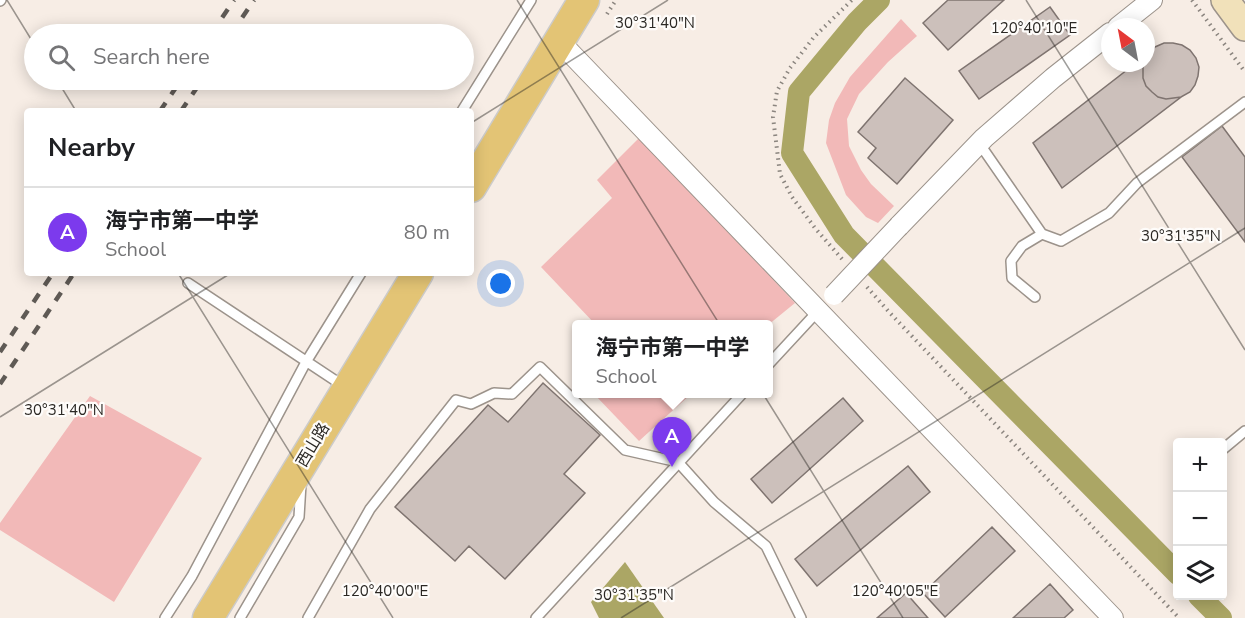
<!DOCTYPE html>
<meta charset="utf-8">
<style>
body{margin:0;font-family:"Nunito Sans","Noto Sans SC",sans-serif;background:#f6f6f6;color:#202124}
.controls{position:absolute;right:18px;bottom:18px;display:grid;overflow:hidden;border-radius:6px;box-shadow:0 3px 15px #0003}
.controls button{width:54px;height:54px;display:grid;place-items:center;padding:0;border:0;border-bottom:2px solid #e0e0e0;background:#fff;color:#202124;font:30px sans-serif}
.compass{position:absolute;left:1101px;top:18px;width:54px;height:54px;border-radius:50%;background:#fff;box-shadow:0 3px 15px #0003;rotate:328deg}
.you{position:absolute;left:501px;top:284px;width:21px;height:21px;margin:-15px;border:4px solid #fff;border-radius:50%;background:#1a73e8;box-shadow:0 0 0 9px #1a73e833}
.badge{display:grid;place-items:center;width:39px;height:39px;border-radius:50%;background:#7c3aed;color:#fff;font-size:20px;font-weight:700}
.pin{position:absolute;translate:-50% -50px;filter:drop-shadow(0 2px 3px #0008)}
.pin::after{content:'';position:absolute;top:32px;width:21px;height:18px;background:inherit;clip-path:polygon(0 0,100% 0,50% 100%)}
.popup{position:absolute;left:572px;top:320px;width:201px;height:78px;box-sizing:border-box;display:grid;place-content:center;border-radius:6px;background:#fff;filter:drop-shadow(0 2px 4px #0005);font-size:20px;white-space:nowrap;color:#757577}
.popup b{font-size:22px;color:#202124}
.popup::after{content:'';position:absolute;left:50%;top:100%;margin-left:-12px;border:12px solid transparent;border-top-color:#fff}
.list{margin:0;padding:0;list-style:none}
h2{display:flex;justify-content:space-between;align-items:center;height:78px;margin:0;padding:0 24px;font-size:26px}
h2 small{font-size:20px;font-weight:400;color:#757577}
.list li{display:grid;grid-template-columns:39px 1fr auto;gap:18px;align-items:center;box-sizing:border-box;height:90px;padding:0 24px;border-top:2px solid #e0e0e0}
.list b{display:block;font-size:22px;white-space:nowrap}
.list p{margin:0;font-size:20px;white-space:nowrap;color:#757577}
.list em{font-size:20px;font-style:normal;color:#757577}
.icon{flex:none;width:33px;height:33px;fill:none;stroke:currentColor;stroke-width:2;stroke-linecap:round;stroke-linejoin:round}
.map{position:relative;flex:none;width:1245px;height:618px;overflow:hidden}
.search{position:absolute;background:#fff;box-shadow:0 3px 15px #0003;left:24px;top:24px;width:450px;height:66px;display:flex;align-items:center;gap:15px;box-sizing:border-box;padding:0 21px;border-radius:33px;color:#757577;font-size:22px}
.panel{position:absolute;background:#fff;box-shadow:0 3px 15px #0003;left:24px;top:108px;width:450px;height:168px;border-radius:6px}
.map>svg:first-child{display:block}
</style>
<div class="map">
<svg width="1245" height="618" viewBox="0 0 1245 618">
<rect width="100%" height="100%" fill="#f7ede5"/>
<path fill="#f2b9b8" d="M901,19l16,17 -29,26 -29,32 -12,25 2,27 12,24 10,14 23,22 -16,17 -12,-6 -20,-22 -20,-52 3,-23 6,-17 15,-26z
M640,137l155,166 -27,22 -173,-1 -54,-57 71,-69 -15,-18z
M594,394h97l-52,47z
M90,396l112,62 -88,144 -114,-72v-7z"/>
<path fill="#aba665" d="M625,562l39,56h-65l-8,-16z"/>
<g fill="none" stroke-linecap="round" stroke-linejoin="round">
<path stroke="#aba665" stroke-width="22" d="M879,0l-22,22 -58,70 -7,61 52,82 334,339
M1199,596l22,22"/>
</g>
<path fill="#ccc0bb" stroke="#7f7470" stroke-width="1.5" d="M948,0h56l-56,50 -25,-27z
M1050,7l20,28 -91,64 -20,-28z
M1164,43h9l9,2 8,5 6,8 3,9 -1,9 -3,9 -5,7 -9,5 -15,2 -8,-2 -6,-5 -6,-6 -3,-8v-15h3v-6l2,-4 7,-6z
M1136,63h7v15l3,8 6,6 6,5 8,2 15,-2 -119,91 -29,-45z
M905,78l48,42 -56,64 -29,-26 8,-10 -18,-16z
M1222,126l23,31v85l-63,-85z
M543,383l57,52 -36,39 21,19 -80,86 -36,-33 -14,15 -60,-54 93,-102 20,17z
M843,398l20,23 -91,82 -21,-24z
M908,466l22,26 -113,94 -22,-27z
M992,527l23,24 -70,66 -22,-24z
M1050,584l23,26 -9,8h-51z
M906,593l22,25h-51z"/>
<g fill="none" stroke-linecap="round" stroke-linejoin="round">
<g stroke="#9c938b" stroke-width="12">
<path id="service" d="M0,1l1,-1
M462,111l69,-111
M979,143l63,91 19,7 48,-28 28,-30 108,-81
M188,283l157,104
M1035,297l-23,-19 -1,-17 11,-15 20,-12
M768,365l50,-54
M1222,450l23,-19
M165,618l27,-42 114,-214 55,-89
M240,618l59,-101 2,-33
M308,618l62,-109 86,-109 15,4 23,-11 18,1 28,-27 85,83 53,12 36,40 52,44 35,72
M536,618l206,-224"/>
</g>
<g stroke="#9c938b" stroke-width="22">
<path id="minor" d="M1118,27l34,-27
M560,42l553,576
M899,226l85,-88 69,-60 57,-45"/>
</g>
<g stroke="#9c938b" stroke-width="30">
<path id="secondary" d="M1225,0l20,27"/>
</g>
<g stroke="#cccbca" stroke-width="33">
<path id="primary" d="M471,187l113,-187
M208,618l210,-345"/>
</g>
<path stroke="#8b857f" stroke-width="4" stroke-dasharray="1.5 4.5" stroke-linecap="butt" d="M1192,0l53,72
M607,14l9,-14
M842,259l-27,-31 -23,-31 -12,-23 -7,-57 4,-26 13,-23 24,-31 38,-37
M867,287l23,26 289,305"/>
<use href="#service" stroke="#fff" stroke-width="9"/>
<use href="#minor" stroke="#fff" stroke-width="20"/>
<use href="#secondary" stroke="#f1e1ba" stroke-width="27"/>
<use href="#primary" stroke="#e3c475" stroke-width="30"/>
<path stroke="#5f5a55" stroke-width="4.5" stroke-dasharray="10 10" stroke-linecap="butt" d="M211,34l23,-34
M231,34l23,-34
M160,111l21,-31
M181,111l21,-31
M0,352l53,-79
M0,384l74,-111"/>
<g stroke="#9c938b" stroke-width="22" stroke-linecap="butt">
<path id="minor-bridge" d="M834,295l65,-69"/>
</g>
<use href="#minor-bridge" stroke="#fff" stroke-width="20"/>
</g>
<path fill="none" stroke="#2b2824" stroke-width="1.5" stroke-opacity="0.45" d="M7,0l27,44M517,0l386,618M1026,0l219,350M57,80l19,31M471,123l197,-123M178,273l215,345M0,417l231,-144M621,618l624,-390"/>
<g text-anchor="middle" dominant-baseline="central" stroke-width="4.5" stroke-linejoin="round" paint-order="stroke">
<g font-size="16" fill="#2b2824" stroke="#fefcfa">
<text transform="translate(313 445) rotate(-59)">西山路</text>
</g>
</g>
<g font-size="15" text-anchor="middle" fill="#2b2824" stroke="#fefcfa" stroke-width="4.5" stroke-linejoin="round" paint-order="stroke">
<text x="655" y="28">30°31'40"N</text>
<text x="1034" y="33">120°40'10"E</text>
<text x="1181" y="241">30°31'35"N</text>
<text x="64" y="415">30°31'40"N</text>
<text x="385" y="596">120°40'00"E</text>
<text x="895" y="596">120°40'05"E</text>
<text x="634" y="600">30°31'35"N</text>
</g>
</svg>
<div class="controls">
<button>+</button>
<button>−</button>
<button><svg class="icon" aria-label="layers" viewBox="0 0 24 24"><path d="M12 4l9 5-9 5-9-5zM3 14l9 5 9-5"/></svg></button>
</div>
<svg class="compass" viewBox="-18 -18 36 36"><path d="M0-13l5 13h-10z" fill="#e53935"/><path d="M0 13l5-13h-10z" fill="#757577"/></svg>
<div class="you"></div>
<div class="pin badge" style="left:672px;top:467px">A</div>
<div class="popup"><b>海宁市第一中学</b>School</div>
<div class="search"><svg class="icon" aria-label="search" viewBox="0 0 24 24"><circle cx="10" cy="10" r="6"/><path d="M15 15l6 6"/></svg>Search here</div>
<section class="panel">
<h2>Nearby<small></small></h2>
<ul class="list">
<li><span class="badge">A</span><div><b>海宁市第一中学</b><p>School</p></div><em>80 m</em></li>
</ul>
</section>
</div>
